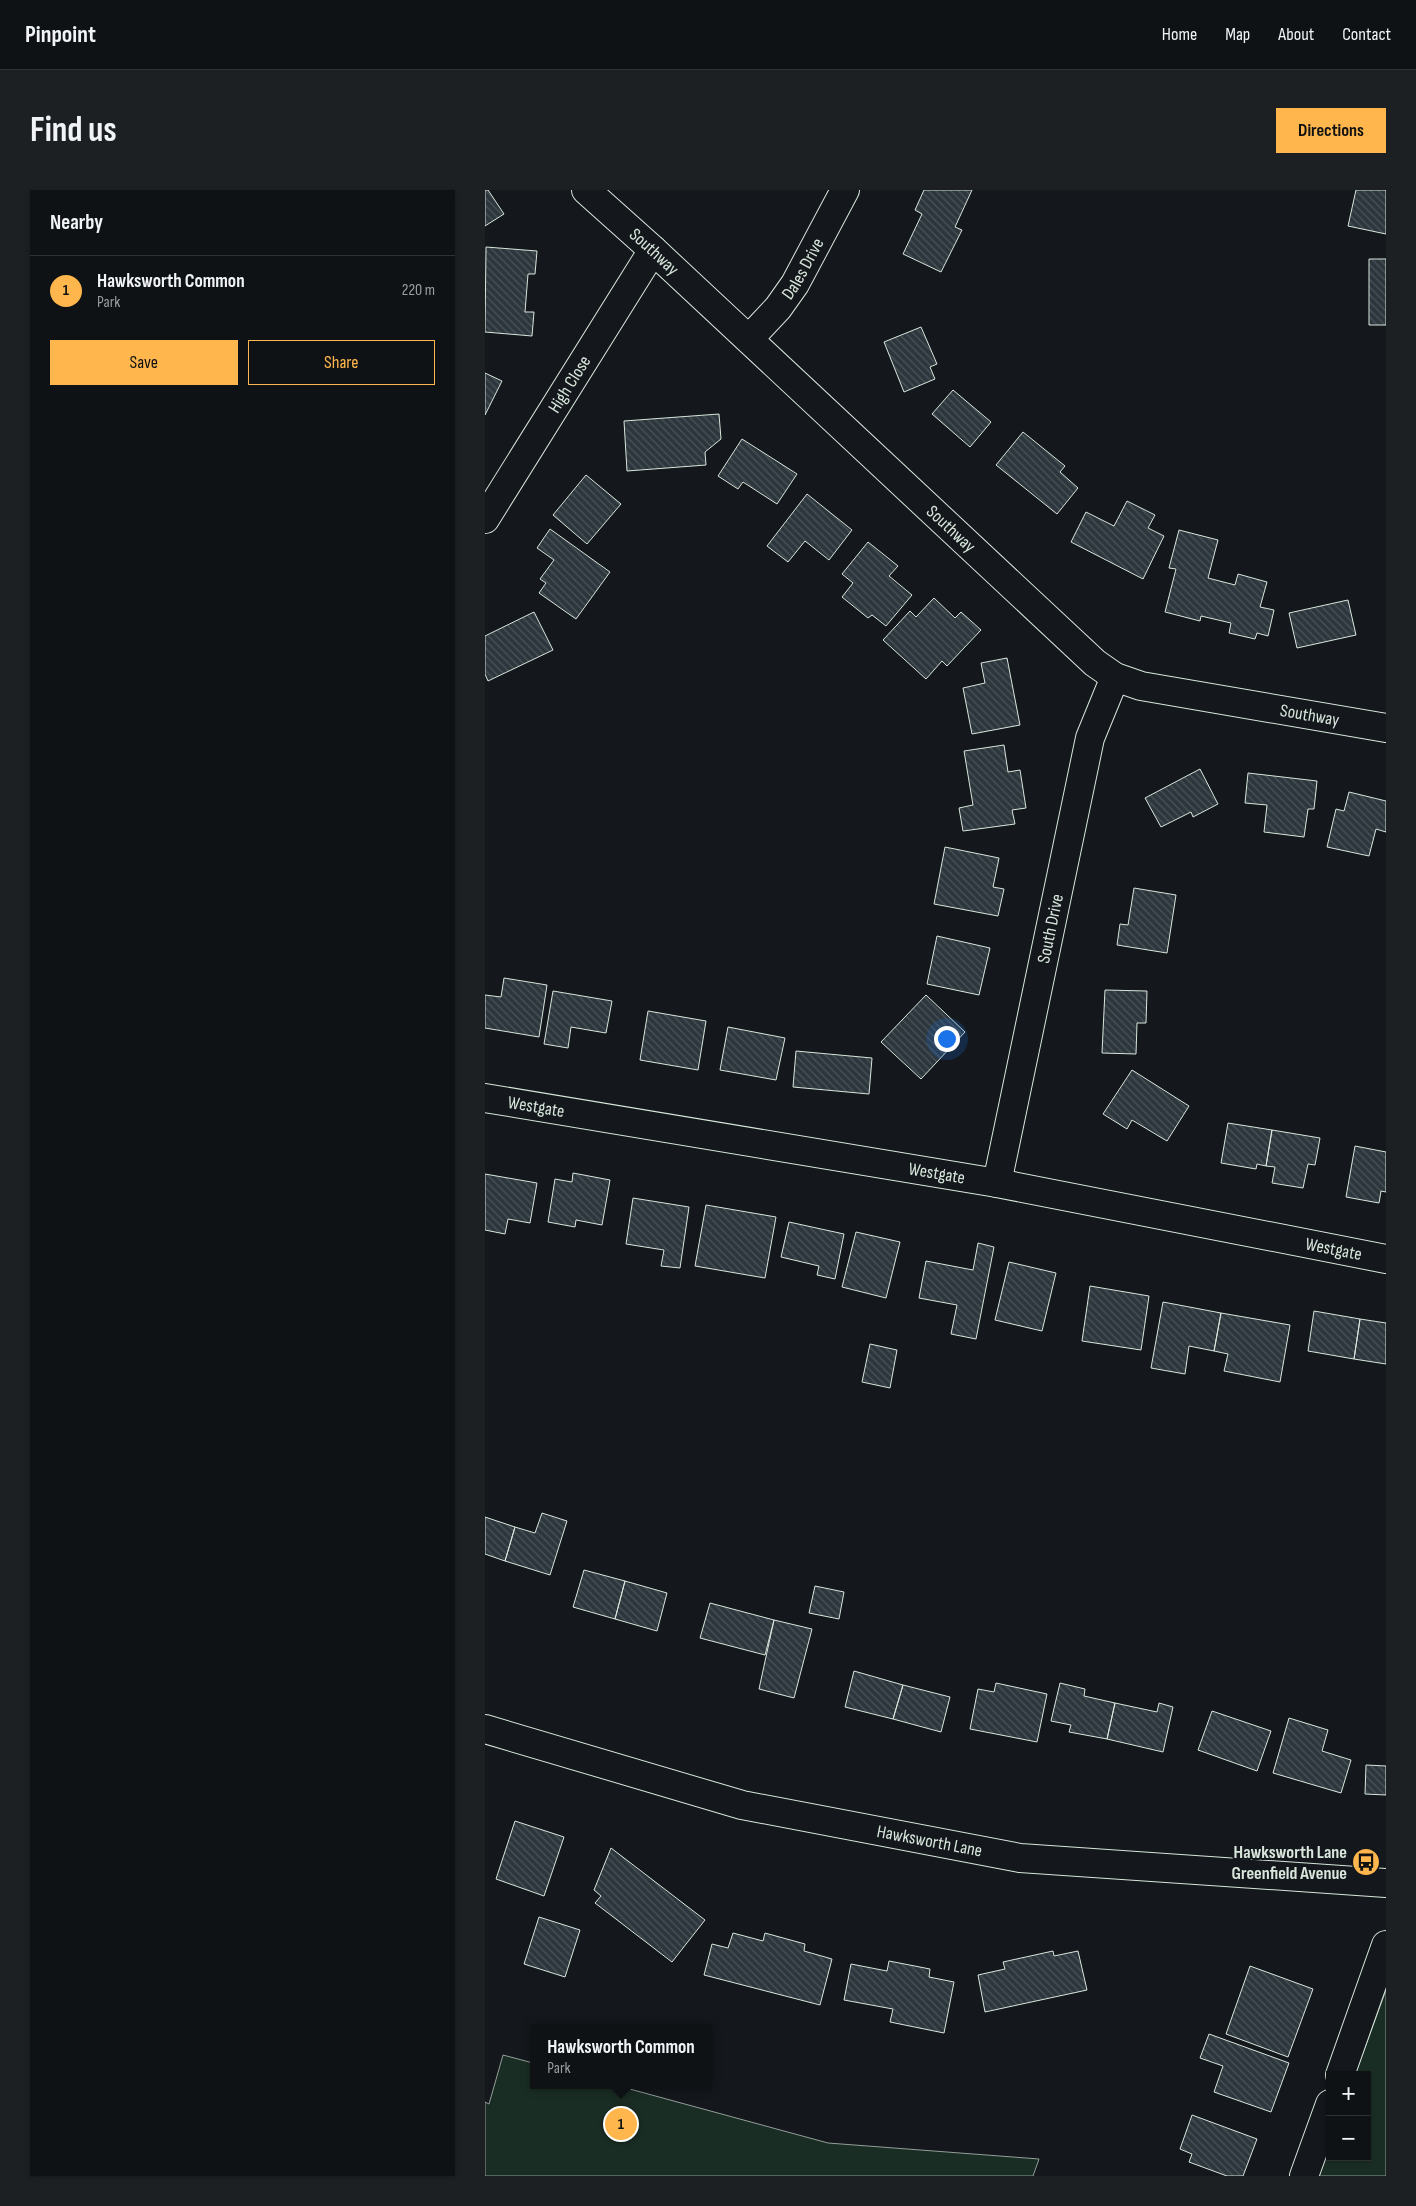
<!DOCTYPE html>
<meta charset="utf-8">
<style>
body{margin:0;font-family:"Sofia Sans Condensed",sans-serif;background:#1d2022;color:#f1f3f6}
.controls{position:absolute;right:15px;bottom:15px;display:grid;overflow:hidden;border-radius:0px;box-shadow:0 1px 4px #0004}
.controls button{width:45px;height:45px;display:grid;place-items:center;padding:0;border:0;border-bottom:1px solid #2f3234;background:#0f1215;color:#f1f3f6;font:25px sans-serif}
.you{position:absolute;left:461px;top:848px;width:18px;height:18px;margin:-12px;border:4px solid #fff;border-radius:50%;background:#1a73e8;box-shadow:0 0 0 8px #1a73e833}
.badge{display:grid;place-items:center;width:32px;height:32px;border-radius:50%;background:#ffb74d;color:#111;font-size:16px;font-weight:700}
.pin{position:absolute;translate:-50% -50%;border:2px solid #fff;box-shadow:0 1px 5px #0006}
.popup{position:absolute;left:45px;top:1834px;width:182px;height:65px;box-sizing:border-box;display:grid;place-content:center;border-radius:0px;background:#0f1215;filter:drop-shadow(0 1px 4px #0005);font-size:16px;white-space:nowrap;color:#9b9ea0}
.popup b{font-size:19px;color:#f1f3f6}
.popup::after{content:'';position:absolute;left:50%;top:100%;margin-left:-10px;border:10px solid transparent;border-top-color:#0f1215}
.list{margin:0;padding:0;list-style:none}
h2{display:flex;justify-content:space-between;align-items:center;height:65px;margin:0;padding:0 20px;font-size:21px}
h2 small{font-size:16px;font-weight:400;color:#9b9ea0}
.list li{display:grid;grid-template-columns:32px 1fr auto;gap:15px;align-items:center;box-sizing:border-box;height:70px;padding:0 20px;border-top:1px solid #2f3234}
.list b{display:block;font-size:19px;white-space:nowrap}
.list p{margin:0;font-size:16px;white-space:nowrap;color:#9b9ea0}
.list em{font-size:16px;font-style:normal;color:#9b9ea0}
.actions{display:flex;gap:10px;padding:15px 20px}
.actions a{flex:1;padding:11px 0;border:1px solid #ffb74d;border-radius:0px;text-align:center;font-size:18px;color:#ffb74d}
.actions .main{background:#ffb74d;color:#111}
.map{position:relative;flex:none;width:901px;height:1986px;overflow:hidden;border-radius:0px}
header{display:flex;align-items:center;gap:30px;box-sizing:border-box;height:70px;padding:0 25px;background:#0f1215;border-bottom:1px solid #2f3234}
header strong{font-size:24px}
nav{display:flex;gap:28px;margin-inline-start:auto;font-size:18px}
.intro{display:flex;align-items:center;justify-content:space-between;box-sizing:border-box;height:120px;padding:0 30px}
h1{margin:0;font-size:35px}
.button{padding:12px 22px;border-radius:0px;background:#ffb74d;color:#111;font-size:18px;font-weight:700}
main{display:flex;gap:30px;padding:0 30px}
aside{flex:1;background:#0f1215;border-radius:0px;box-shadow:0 1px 4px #0004}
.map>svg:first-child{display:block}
</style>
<header>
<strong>Pinpoint</strong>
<nav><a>Home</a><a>Map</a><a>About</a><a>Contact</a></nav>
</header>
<div class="intro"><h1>Find us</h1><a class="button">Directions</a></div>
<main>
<aside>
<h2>Nearby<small></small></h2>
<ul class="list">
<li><span class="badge">1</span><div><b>Hawksworth Common</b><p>Park</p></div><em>220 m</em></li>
</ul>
<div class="actions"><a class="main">Save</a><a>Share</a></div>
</aside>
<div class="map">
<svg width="901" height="1986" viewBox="0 0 901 1986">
<defs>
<pattern id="building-back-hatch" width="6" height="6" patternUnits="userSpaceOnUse" patternTransform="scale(1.25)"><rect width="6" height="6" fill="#2c363c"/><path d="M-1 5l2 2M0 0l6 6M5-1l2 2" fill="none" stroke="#4a5358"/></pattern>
</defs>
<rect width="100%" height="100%" fill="#14181c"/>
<path fill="#1a2d24" stroke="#939e99" d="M901,1800v186h-68l12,-33v14h37v-82h-12z
M18,1865l30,8v22h82l213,58 211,16 -6,17h-548v-74l4,2z"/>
<path fill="url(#building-back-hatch)" stroke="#d8e6dc" d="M0,0h3l16,24 -19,12z
M439,0h48l-17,37 7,3 -21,42 -38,-18 19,-40 -7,-4z
M871,0h30v44l-38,-8z
M1,57l51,4 -2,23h-7l-3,38h9l-2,24 -47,-4z
M884,69h17v66h-17z
M436,137l16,37 -7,3 5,12 -31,13 -20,-50z
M0,183l17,8 -17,34z
M468,200l38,32 -21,25 -38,-33z
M234,224l2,25 -16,13 1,13 -79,6 -3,-50z
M538,242l42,34 -5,6 18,16 -21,26 -61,-49z
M257,249l55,35 -20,30 -34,-22 -5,7 -20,-13z
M101,285l35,29 -34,40 -34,-29z
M322,304l45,36 -23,30 -24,-19 -17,21 -21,-16z
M642,311l28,14 -7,13 16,8 -21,43 -72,-37 15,-30 28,14z
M65,339l60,43 -34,47 -37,-26 7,-10 -6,-4 14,-19 -17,-12z
M694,340l39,10 -10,38 27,7 3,-11 29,8 -7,25 14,3 -6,26 -11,-3 -2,6 -26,-6 2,-10 -30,-7 -1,5 -35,-9 11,-43 -7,-1z
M383,352l30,24 -9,10 23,19 -26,31 -14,-11 -4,3 -26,-21 11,-14 -11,-9z
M449,408l21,20 6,-6 20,18 -34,36 -5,-5 -16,18 -43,-39 27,-29 6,6z
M863,410l8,35 -59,13 -8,-35z
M49,422l19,38 -65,31 -3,-7v-38z
M522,468l13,67 -48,9 -9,-46 22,-5 -4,-20z
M519,555l4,27 12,-2 6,38 -14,2 3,14 -52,7 -4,-23 14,-3 -9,-54z
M715,579l18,35 -25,13 -2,-5 -30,15 -16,-29z
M763,583l69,8 -3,28h-6l-4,28 -40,-5 3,-27 -22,-2z
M864,602l37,9v31l-10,-3 -7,27 -42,-9 9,-38 8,2z
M460,657l54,11 -6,29 11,2 -6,27 -64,-12z
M649,698l42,7 -9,58 -50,-8 3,-21 8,1z
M452,746l53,12 -11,47 -52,-11z
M19,788l43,7 -8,52 -54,-9v-33l16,2z
M620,800l42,1 -1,32h-9l-1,31 -34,-1z
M68,801l59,10 -6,32 -35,-6 -3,21 -24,-4z
M441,805l39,37 -44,47 -40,-37z
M163,821l58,10 -8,49 -58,-10z
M243,837l57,11 -9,42 -56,-10z
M311,861l76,7 -3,36 -76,-7z
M647,880l57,36 -22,35 -35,-21 -5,9 -24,-15z
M743,933l44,7 -6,36 -9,-2 -1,5 -35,-6z
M787,940l48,8 -5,27 -7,-1 -5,24 -31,-5 3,-16 -9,-1z
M870,956l31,6v40l-5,-1 -2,12 -33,-6z
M88,983l37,7 -8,45 -26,-5 -1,7 -27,-5 7,-43 17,3z
M0,984l52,9 -7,40 -22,-4 -3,15 -20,-4z
M148,1008l56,9 -9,61 -19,-2 3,-16 -38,-6z
M221,1015l70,12 -11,61 -70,-12z
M304,1032l55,12 -9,45 -18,-4 2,-9 -38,-9z
M371,1042l44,10 -14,56 -44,-11z
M493,1053l16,4 -18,92 -25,-5 6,-29 -38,-7 7,-37 47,9z
M524,1072l47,11 -14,58 -47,-11z
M605,1096l59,10 -8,54 -59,-9z
M678,1112l58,11 -7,38 -25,-5 -4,28 -34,-6z
M829,1121l46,8 -6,40 -46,-8z
M736,1123l69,12 -10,57 -56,-11 4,-17 -14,-3z
M875,1129l26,4v41l-32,-5z
M385,1154l27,6 -7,38 -28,-6z
M57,1323l25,8 -17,54 -45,-14 10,-34 20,6z
M0,1327l30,10 -10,34 -20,-7z
M99,1380l41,11 -10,38 -42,-12z
M140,1391l42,12 -10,38 -42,-12z
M330,1396l29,6 -5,27 -30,-6z
M225,1413l64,17 -9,35 -65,-17z
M289,1430l38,9 -18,69 -35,-9z
M369,1481l49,14 -10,34 -48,-12z
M511,1493l51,11 -10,48 -67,-13 8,-40 16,3z
M575,1493l25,6 -1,7 31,7 -8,36 -38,-7 2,-7 -20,-4z
M418,1495l47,12 -9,35 -48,-13z
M630,1513l42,9 2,-9 14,4 -10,45 -56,-13z
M727,1521l59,20 -14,40 -59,-21z
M804,1528l39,12 -6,21 29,9 -10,33 -68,-20z
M881,1575l20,1v29l-21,-1z
M30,1631l49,16 -20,59 -48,-17z
M126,1658l94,72 -33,42 -77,-59 6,-7 -7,-6z
M54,1727l41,13 -15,47 -41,-13z
M248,1743l30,8 2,-8 40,11 -1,7 28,8 -12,46 -116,-30 8,-31 16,4z
M568,1761l1,5 24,-5 9,39 -102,22 -7,-37 27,-6 -2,-7z
M404,1771l41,8 -1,8 25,5 -10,51 -54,-11 3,-13 -49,-9 7,-36 36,7z
M765,1776l63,23 -25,68 -62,-23z
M724,1844l80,29 -18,49 -57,-20 9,-26 -23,-8z
M707,1925l65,24 -14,37h-16l-38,-14 3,-8 -12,-5z"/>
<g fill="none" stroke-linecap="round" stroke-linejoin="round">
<g stroke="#d8e6dc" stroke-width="30">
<g id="minor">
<path id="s1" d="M101,0l67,60 442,413 20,14 26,9 245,42"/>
<path id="s2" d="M264,149l29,-31 17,-24 50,-94"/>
<path id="s3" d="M0,329l168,-269"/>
<path id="s4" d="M0,908l512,85 389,76"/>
<path id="s5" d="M512,993l93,-445 25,-61"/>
<path d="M855,1885l46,-130"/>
<path d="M819,1986l26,-72"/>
</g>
</g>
<g stroke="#d8e6dc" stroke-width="30">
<g id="tertiary">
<path id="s6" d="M0,1539l257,76 278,53 366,25"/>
</g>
</g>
<use href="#minor" stroke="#14181c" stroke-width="28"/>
<use href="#tertiary" stroke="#14181c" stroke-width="28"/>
</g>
<defs>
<g id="bus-disc" transform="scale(1.4375)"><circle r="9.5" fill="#ffb74d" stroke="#14181c"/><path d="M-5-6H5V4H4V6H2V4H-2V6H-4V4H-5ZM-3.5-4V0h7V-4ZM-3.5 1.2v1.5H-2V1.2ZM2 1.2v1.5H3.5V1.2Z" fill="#111"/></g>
</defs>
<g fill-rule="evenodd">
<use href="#bus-disc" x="881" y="1672"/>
</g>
<g text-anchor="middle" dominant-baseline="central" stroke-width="4" stroke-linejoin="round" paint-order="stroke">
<g font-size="18" fill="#d8e6dc" stroke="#14181c">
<text stroke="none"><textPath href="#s1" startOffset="92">Southway</textPath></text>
<text stroke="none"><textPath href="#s2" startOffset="89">Dales Drive</textPath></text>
<text stroke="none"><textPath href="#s3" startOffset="159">High Close</textPath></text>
<text stroke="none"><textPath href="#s1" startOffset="498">Southway</textPath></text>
<text stroke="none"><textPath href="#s1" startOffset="918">Southway</textPath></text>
<text stroke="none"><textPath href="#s5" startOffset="260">South Drive</textPath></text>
<text stroke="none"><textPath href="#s4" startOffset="52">Westgate</textPath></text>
<text stroke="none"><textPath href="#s4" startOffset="458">Westgate</textPath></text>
<text stroke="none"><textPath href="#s4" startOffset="862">Westgate</textPath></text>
<text stroke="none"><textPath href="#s6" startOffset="459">Hawksworth Lane</textPath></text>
</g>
<g font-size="18" font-weight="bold" fill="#d8e6dc" stroke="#14181c" text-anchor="end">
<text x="862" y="1662">Hawksworth Lane<tspan x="862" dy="21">Greenfield Avenue</tspan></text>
</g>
</g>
</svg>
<div class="controls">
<button>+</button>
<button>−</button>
</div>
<div class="you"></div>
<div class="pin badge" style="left:136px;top:1934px">1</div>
<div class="popup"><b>Hawksworth Common</b>Park</div>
</div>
</main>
